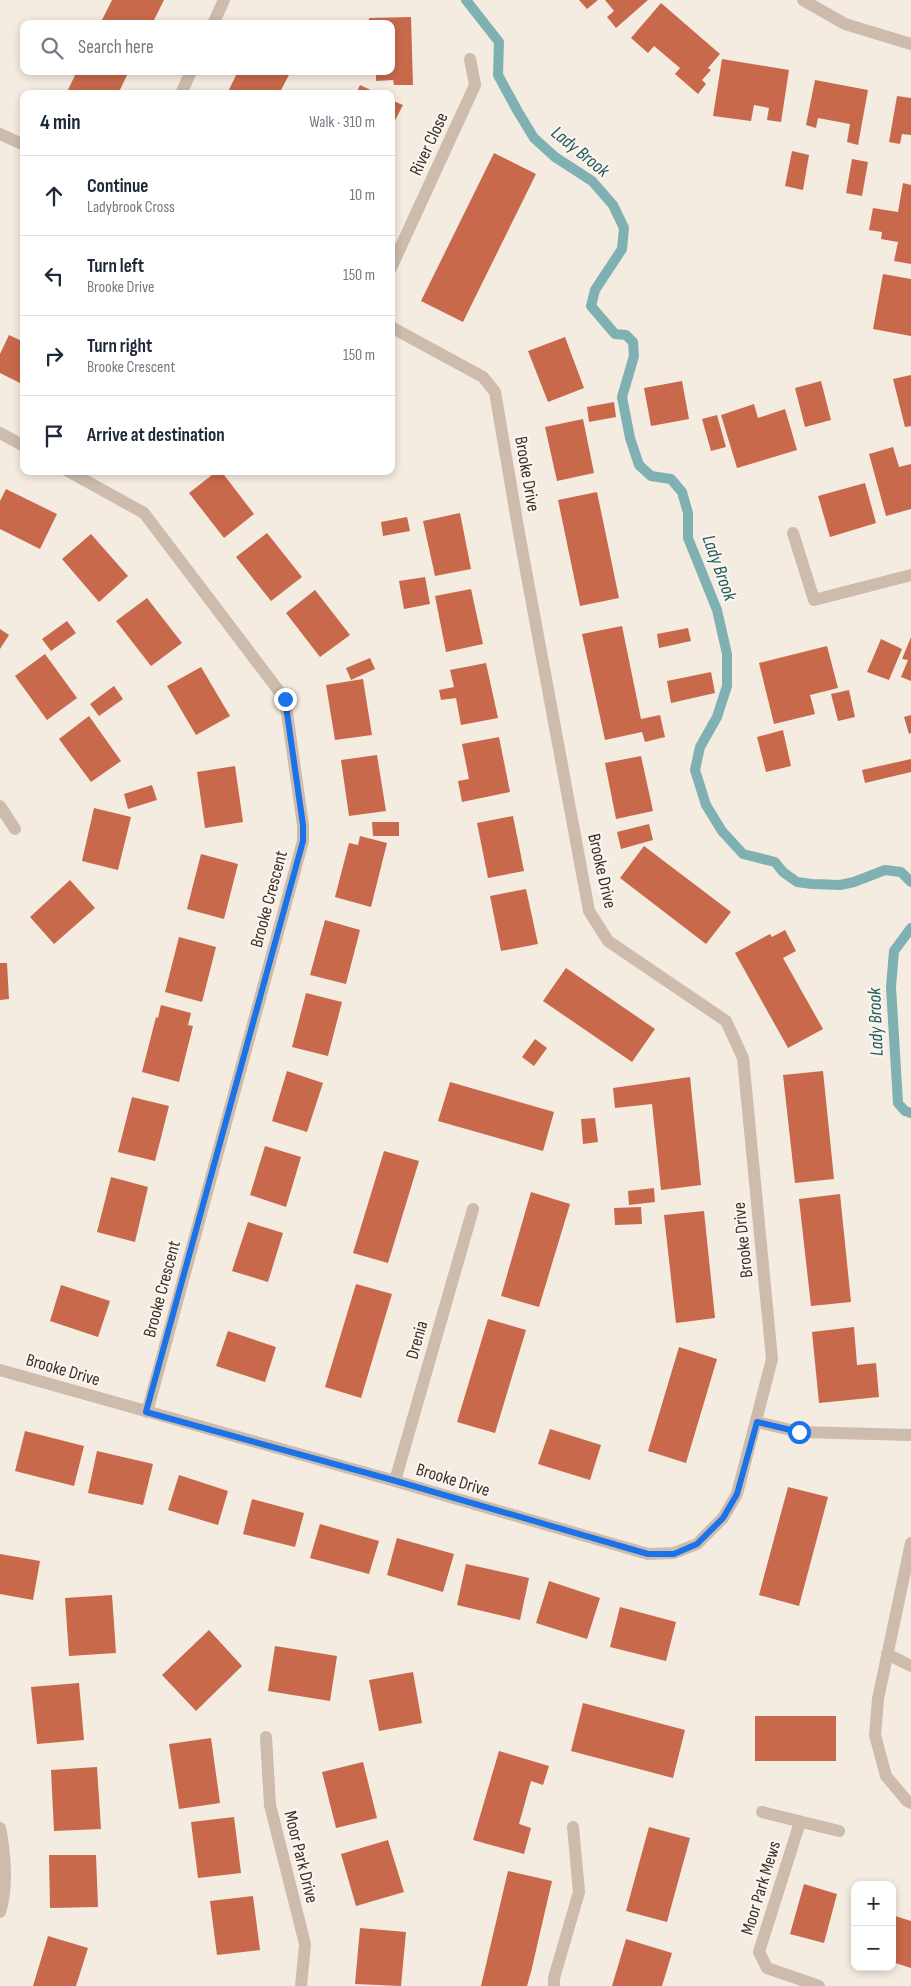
<!DOCTYPE html>
<meta charset="utf-8">
<style>
body{margin:0;font-family:"Sofia Sans Condensed",sans-serif;background:#f6f6f7;color:#1f2937}
.controls{position:absolute;right:15px;bottom:15px;display:grid;overflow:hidden;border-radius:10px;box-shadow:0 2px 8px #0003}
.controls button{width:45px;height:45px;display:grid;place-items:center;padding:0;border:0;border-bottom:1px solid #e0e1e3;background:#fff;color:#1f2937;font:25px sans-serif}
.stop{position:absolute;width:15px;height:15px;margin:-11px;border:4px solid #1a73e8;border-radius:50%;background:#fff}
.stop.end{background:#1a73e8;border-color:#fff;box-shadow:0 1px 5px #0008}
.list{margin:0;padding:0;list-style:none}
h2{display:flex;justify-content:space-between;align-items:center;height:65px;margin:0;padding:0 20px;font-size:21px}
h2 small{font-size:16px;font-weight:400;color:#747a83}
.list li{display:grid;grid-template-columns:32px 1fr auto;gap:15px;align-items:center;box-sizing:border-box;height:80px;padding:0 20px;border-top:1px solid #e0e1e3}
.list b{display:block;font-size:19px;white-space:nowrap}
.list p{margin:0;font-size:16px;white-space:nowrap;color:#747a83}
.list em{font-size:16px;font-style:normal;color:#747a83}
.icon{flex:none;width:28px;height:28px;fill:none;stroke:currentColor;stroke-width:2;stroke-linecap:round;stroke-linejoin:round}
.map{position:relative;flex:none;width:911px;height:1986px;overflow:hidden}
.search{position:absolute;background:#fff;box-shadow:0 2px 8px #0003;left:20px;top:20px;width:375px;height:55px;display:flex;align-items:center;gap:12px;box-sizing:border-box;padding:0 18px;border-radius:10px;color:#747a83;font-size:19px}
.panel{position:absolute;background:#fff;box-shadow:0 2px 8px #0003;left:20px;top:90px;width:375px;height:385px;border-radius:10px}
.map>svg:first-child{display:block}
</style>
<div class="map">
<svg width="911" height="1986" viewBox="0 0 911 1986">
<rect width="100%" height="100%" fill="#f4ebe1"/>
<g fill="none" stroke-linecap="round" stroke-linejoin="round">
<path stroke="#7fb0b2" stroke-width="10" d="M466,0l33,42 -1,33 19,35 17,28 21,19 37,24 21,24 11,23 -2,21 -27,41 -4,16 24,28 11,1 7,7 1,14 -12,41 8,41 9,27 12,11 20,3 11,13 6,21v25l29,72 10,44v32l-10,31 -17,30 -5,23 11,35 16,26 21,23 32,8 8,10 14,10 15,2 28,1 14,-3 31,-12 16,2 10,10
M911,928l-17,23 -3,36 7,116 7,8 6,2"/>
</g>
<path fill="#c8694b" d="M112,0h52l-12,24h-52z
M579,0h19l-11,9z
M605,0h43l-32,28 -9,-11 7,-6z
M661,3l59,51 -12,14 3,2 -9,10 4,4 -8,10 -23,-20 5,-6 -26,-22 -6,7 -17,-15z
M411,17l2,68h-19l-1,-5 -17,1v-10h15v-47h-22v-6z
M722,59l67,11 -8,52 -14,-2 2,-12 -15,-3 -3,16 -38,-5z
M77,71h52l-11,23h-52z
M238,71h53l-12,23h-52z
M815,80l53,10 -10,55 -11,-3 3,-18 -32,-6 -2,10 -10,-3z
M360,85l19,9h-23z
M897,96l14,2v37l-9,-1 -2,10 -11,-2z
M391,100l12,5 -12,23z
M792,151l17,4 -6,35 -18,-4z
M494,153l42,21 -73,148 -42,-21z
M852,159l16,3 -6,34 -16,-3z
M903,183l8,2v79l-17,-3 4,-19 -17,-3 1,-7 -13,-2 4,-22 25,4z
M883,274l28,5v57l-38,-7z
M9,335l15,7v43l-24,-12v-19z
M565,337l19,51 -36,14 -20,-51z
M911,375v51l-6,1 -12,-48z
M682,381l7,38 -38,7 -7,-38z
M821,381l10,39 -26,7 -10,-39z
M614,402l2,15 -27,5 -2,-15z
M754,404l4,14 27,-9 12,41 -60,18 -16,-53z
M717,415l9,32 -15,4 -9,-32z
M583,419l11,54 -37,8 -12,-54z
M893,447l6,20 12,-3v45l-25,7 -17,-62z
M217,471h4l33,43 -30,24 -35,-45z
M865,483l11,40 -46,14 -12,-41z
M6,489l51,25 -17,35 -40,-20v-28z
M597,492l22,106 -39,8 -22,-106z
M460,513l11,56 -36,7 -12,-55z
M407,517l3,14 -27,5 -2,-14z
M267,533l35,44 -31,24 -35,-44z
M91,534l37,42 -29,26 -37,-43z
M425,577l5,27 -26,5 -5,-28z
M471,589l12,55 -37,8 -11,-56z
M315,590l35,45 -30,22 -34,-44z
M147,598l35,45 -31,23 -35,-45z
M67,621l9,12 -25,18 -9,-12z
M622,626l19,93 19,-4 5,22 -20,5 -3,-10 -37,8 -23,-106z
M688,628l3,13 -32,7 -2,-14z
M0,629l9,6 -9,14z
M911,637v44l-10,-4 7,-17 -6,-1z
M881,639l21,10 -13,31 -22,-8z
M827,646l11,42 -28,7 5,19 -41,10 -15,-61z
M45,654l32,44 -30,22 -32,-44z
M370,658l5,11 -24,11 -5,-12z
M486,663l12,55 -37,7 -5,-27 -15,2 -2,-10 15,-3 -4,-17z
M201,667l29,49 -34,19 -29,-49z
M711,672l4,21 -44,10 -4,-22z
M363,679l9,56 -37,5 -9,-55z
M114,686l9,13 -24,17 -9,-12z
M849,690l6,27 -17,4 -7,-27z
M911,715v18l-2,1 -5,-17z
M89,716l32,45 -30,21 -32,-43z
M783,730l8,36 -25,6 -9,-35z
M499,737l11,55 -48,10 -4,-21 11,-2 -7,-35z
M377,755l9,56 -37,5 -8,-56z
M641,756l12,55 -37,8 -11,-56z
M911,759v13l-46,11 -3,-13z
M235,766l8,56 -38,6 -8,-56z
M152,785l5,15 -29,9 -4,-15z
M94,808l37,9 -13,53 -36,-9z
M513,816l11,55 -36,7 -11,-55z
M372,822h27v14h-26z
M649,824l4,16 -32,9 -4,-17z
M360,836l27,7 -16,64 -36,-10 14,-54 9,2z
M644,846l87,66 -25,32 -86,-66z
M201,854l37,10 -14,55 -37,-10z
M70,880l25,28 -41,36 -24,-27z
M526,889l12,55 -37,7 -11,-55z
M325,920l35,10 -14,54 -36,-9z
M785,930l11,21 -13,7 40,71 -35,19 -53,-95 35,-19 2,3z
M179,937l37,10 -14,55 -37,-10z
M0,963h7l2,36 -9,1z
M566,968l89,61 -23,33 -89,-61z
M306,993l36,9 -14,54 -36,-9z
M161,1005l30,8 -3,12 5,1 -14,56 -37,-10 14,-55 2,1z
M535,1039l12,9 -13,18 -12,-9z
M287,1071l36,12 -16,49 -35,-11z
M823,1071l11,108 -39,4 -12,-108z
M690,1077l11,108 -40,5 -9,-86 -37,4 -2,-20z
M450,1082l104,30 -11,39 -105,-30z
M132,1097l37,9 -14,55 -37,-9z
M595,1118l3,24 -15,2 -2,-25z
M265,1146l36,11 -15,50 -36,-12z
M384,1151l35,10 -31,102 -35,-10z
M111,1177l37,10 -13,55 -38,-10z
M654,1188l1,14 -26,3 -1,-14z
M531,1192l39,12 -31,103 -38,-11z
M840,1194l11,108 -40,4 -12,-107z
M641,1207l1,17 -27,1 -1,-17z
M704,1211l11,107 -39,5 -12,-108z
M248,1222l35,11 -15,49 -36,-11z
M356,1284l36,10 -31,104 -36,-11z
M61,1285l49,16 -12,36 -48,-16z
M488,1319l38,11 -31,103 -38,-11z
M854,1327l3,38 19,-2 3,34 -60,6 -7,-71z
M228,1331l48,16 -11,35 -49,-16z
M679,1347l38,12 -31,104 -38,-12z
M550,1429l51,16 -11,35 -52,-16z
M25,1431l59,15 -10,40 -59,-15z
M97,1451l56,13 -10,41 -55,-12z
M179,1475l49,16 -10,34 -50,-15z
M788,1487l40,10 -29,109 -40,-11z
M252,1499l52,14 -9,34 -52,-13z
M320,1524l59,17 -10,33 -59,-16z
M397,1538l57,16 -11,38 -56,-17z
M0,1554l40,7 -7,39 -33,-6z
M466,1564l63,14 -9,42 -63,-15z
M549,1581l51,17 -13,41 -51,-16z
M112,1595l4,58 -47,3 -4,-58z
M620,1607l56,15 -10,39 -56,-14z
M209,1630l33,36 -46,45 -34,-36z
M275,1646l62,10 -7,45 -62,-10z
M413,1672l9,51 -43,8 -10,-51z
M79,1683l5,57 -47,4 -6,-57z
M583,1703l102,27 -12,48 -102,-27z
M755,1716h81v45h-81z
M211,1738l9,65 -41,6 -10,-65z
M499,1751l50,15 -6,19 -12,-4 -12,43 12,4 -7,26 -51,-14z
M363,1762l14,56 -41,10 -14,-56z
M97,1767l4,62 -47,2 -3,-61z
M234,1817l7,56 -43,5 -7,-56z
M649,1827l41,11 -23,84 -41,-11z
M388,1840l16,52 -48,14 -15,-52z
M49,1855h47l2,52 -48,1z
M508,1871l44,10 -21,91 -4,14h-46z
M804,1884l33,10 -13,49 -34,-9z
M253,1896l7,54 -43,5 -7,-54z
M892,1915l19,6v47l-19,-6z
M360,1928l46,4 -5,54 -46,-2z
M48,1936l40,12 -12,38h-43z
M626,1939l46,14 -10,33h-50z"/>
<g fill="none" stroke-linecap="round" stroke-linejoin="round">
<path stroke="#cdbbac" stroke-width="12" d="M803,0l42,24 66,20
M213,24l11,-24
M181,94l10,-23
M0,134l24,11
M391,268l84,-183 -5,-26
M0,433l24,13
M68,471l76,42 141,186 18,126v16l-156,571
M793,533l21,67 97,-25
M0,806l15,23
M0,1370l395,111 253,73 26,-1 23,-9 26,-26 14,-24 35,-135 -29,-301 -17,-37 -118,-80 -19,-30 -70,-378 -24,-141 -12,-15 -92,-50
M757,1422l42,10 112,3
M395,1481l78,-272
M911,1543l-33,156 -3,36 11,41 21,25 4,2
M887,1654l24,12
M266,1737l4,68 35,139 -4,42
M762,1812l77,19
M800,1822l-41,130 8,16 52,18
M0,1828c5,24 8,60 0,84
M554,1986v-8l25,-86 -6,-65"/>
</g>
<g fill="none" stroke-linecap="round" stroke-linejoin="round">
<path stroke="#1a73e8" stroke-width="6" d="M285,699l18,126v16l-157,571 250,69 252,73h26l23,-10 26,-26 14,-24 20,-72 42,10"/>
</g>
<g text-anchor="middle" dominant-baseline="central" stroke-width="4.5" stroke-linejoin="round" paint-order="stroke">
<g font-size="18" fill="#3b302b" stroke="#fbf5ee">
<text transform="translate(429 144) rotate(-65)">River Close</text>
<text transform="translate(527 474) rotate(80)">Brooke Drive</text>
<text transform="translate(602 871) rotate(77)">Brooke Drive</text>
<text transform="translate(269 899) rotate(-75)">Brooke Crescent</text>
<text transform="translate(743 1240) rotate(-96)">Brooke Drive</text>
<text transform="translate(162 1289) rotate(-75)">Brooke Crescent</text>
<text transform="translate(417 1340) rotate(-74)">Drenia</text>
<text transform="translate(63 1370) rotate(16)">Brooke Drive</text>
<text transform="translate(453 1480) rotate(17)">Brooke Drive</text>
<text transform="translate(301 1857) rotate(76)">Moor Park Drive</text>
<text transform="translate(761 1888) rotate(-73)">Moor Park Mews</text>
</g>
<g font-size="19" font-style="italic" fill="#1f5a5e" stroke="#fbf5ee">
<text transform="translate(580 152) rotate(39)">Lady Brook</text>
<text transform="translate(719 568) rotate(70)">Lady Brook</text>
<text transform="translate(876 1022) rotate(-92)">Lady Brook</text>
</g>
</g>
</svg>
<div class="controls">
<button>+</button>
<button>−</button>
</div>
<div class="stop" style="left:799px;top:1432px"></div>
<div class="stop end" style="left:285px;top:699px"></div>
<div class="search"><svg class="icon" aria-label="search" viewBox="0 0 24 24"><circle cx="10" cy="10" r="6"/><path d="M15 15l6 6"/></svg>Search here</div>
<section class="panel">
<h2>4 min<small>Walk · 310 m</small></h2>
<ul class="list">
<li><svg class="icon" aria-label="ahead" viewBox="0 0 24 24"><path d="M12 20V5M6 11l6-6 6 6"/></svg><div><b>Continue</b><p>Ladybrook Cross</p></div><em>10 m</em></li>
<li><svg class="icon" aria-label="left" viewBox="0 0 24 24"><path d="M17 20v-9H6M10 6l-5 5 5 5"/></svg><div><b>Turn left</b><p>Brooke Drive</p></div><em>150 m</em></li>
<li><svg class="icon" aria-label="right" viewBox="0 0 24 24"><path d="M7 20v-9h11M14 6l5 5-5 5"/></svg><div><b>Turn right</b><p>Brooke Crescent</p></div><em>150 m</em></li>
<li><svg class="icon" aria-label="arrive" viewBox="0 0 24 24"><path d="M6 21V4h12l-3 4 3 4H6"/></svg><div><b>Arrive at destination</b></div></li>
</ul>
</section>
</div>
